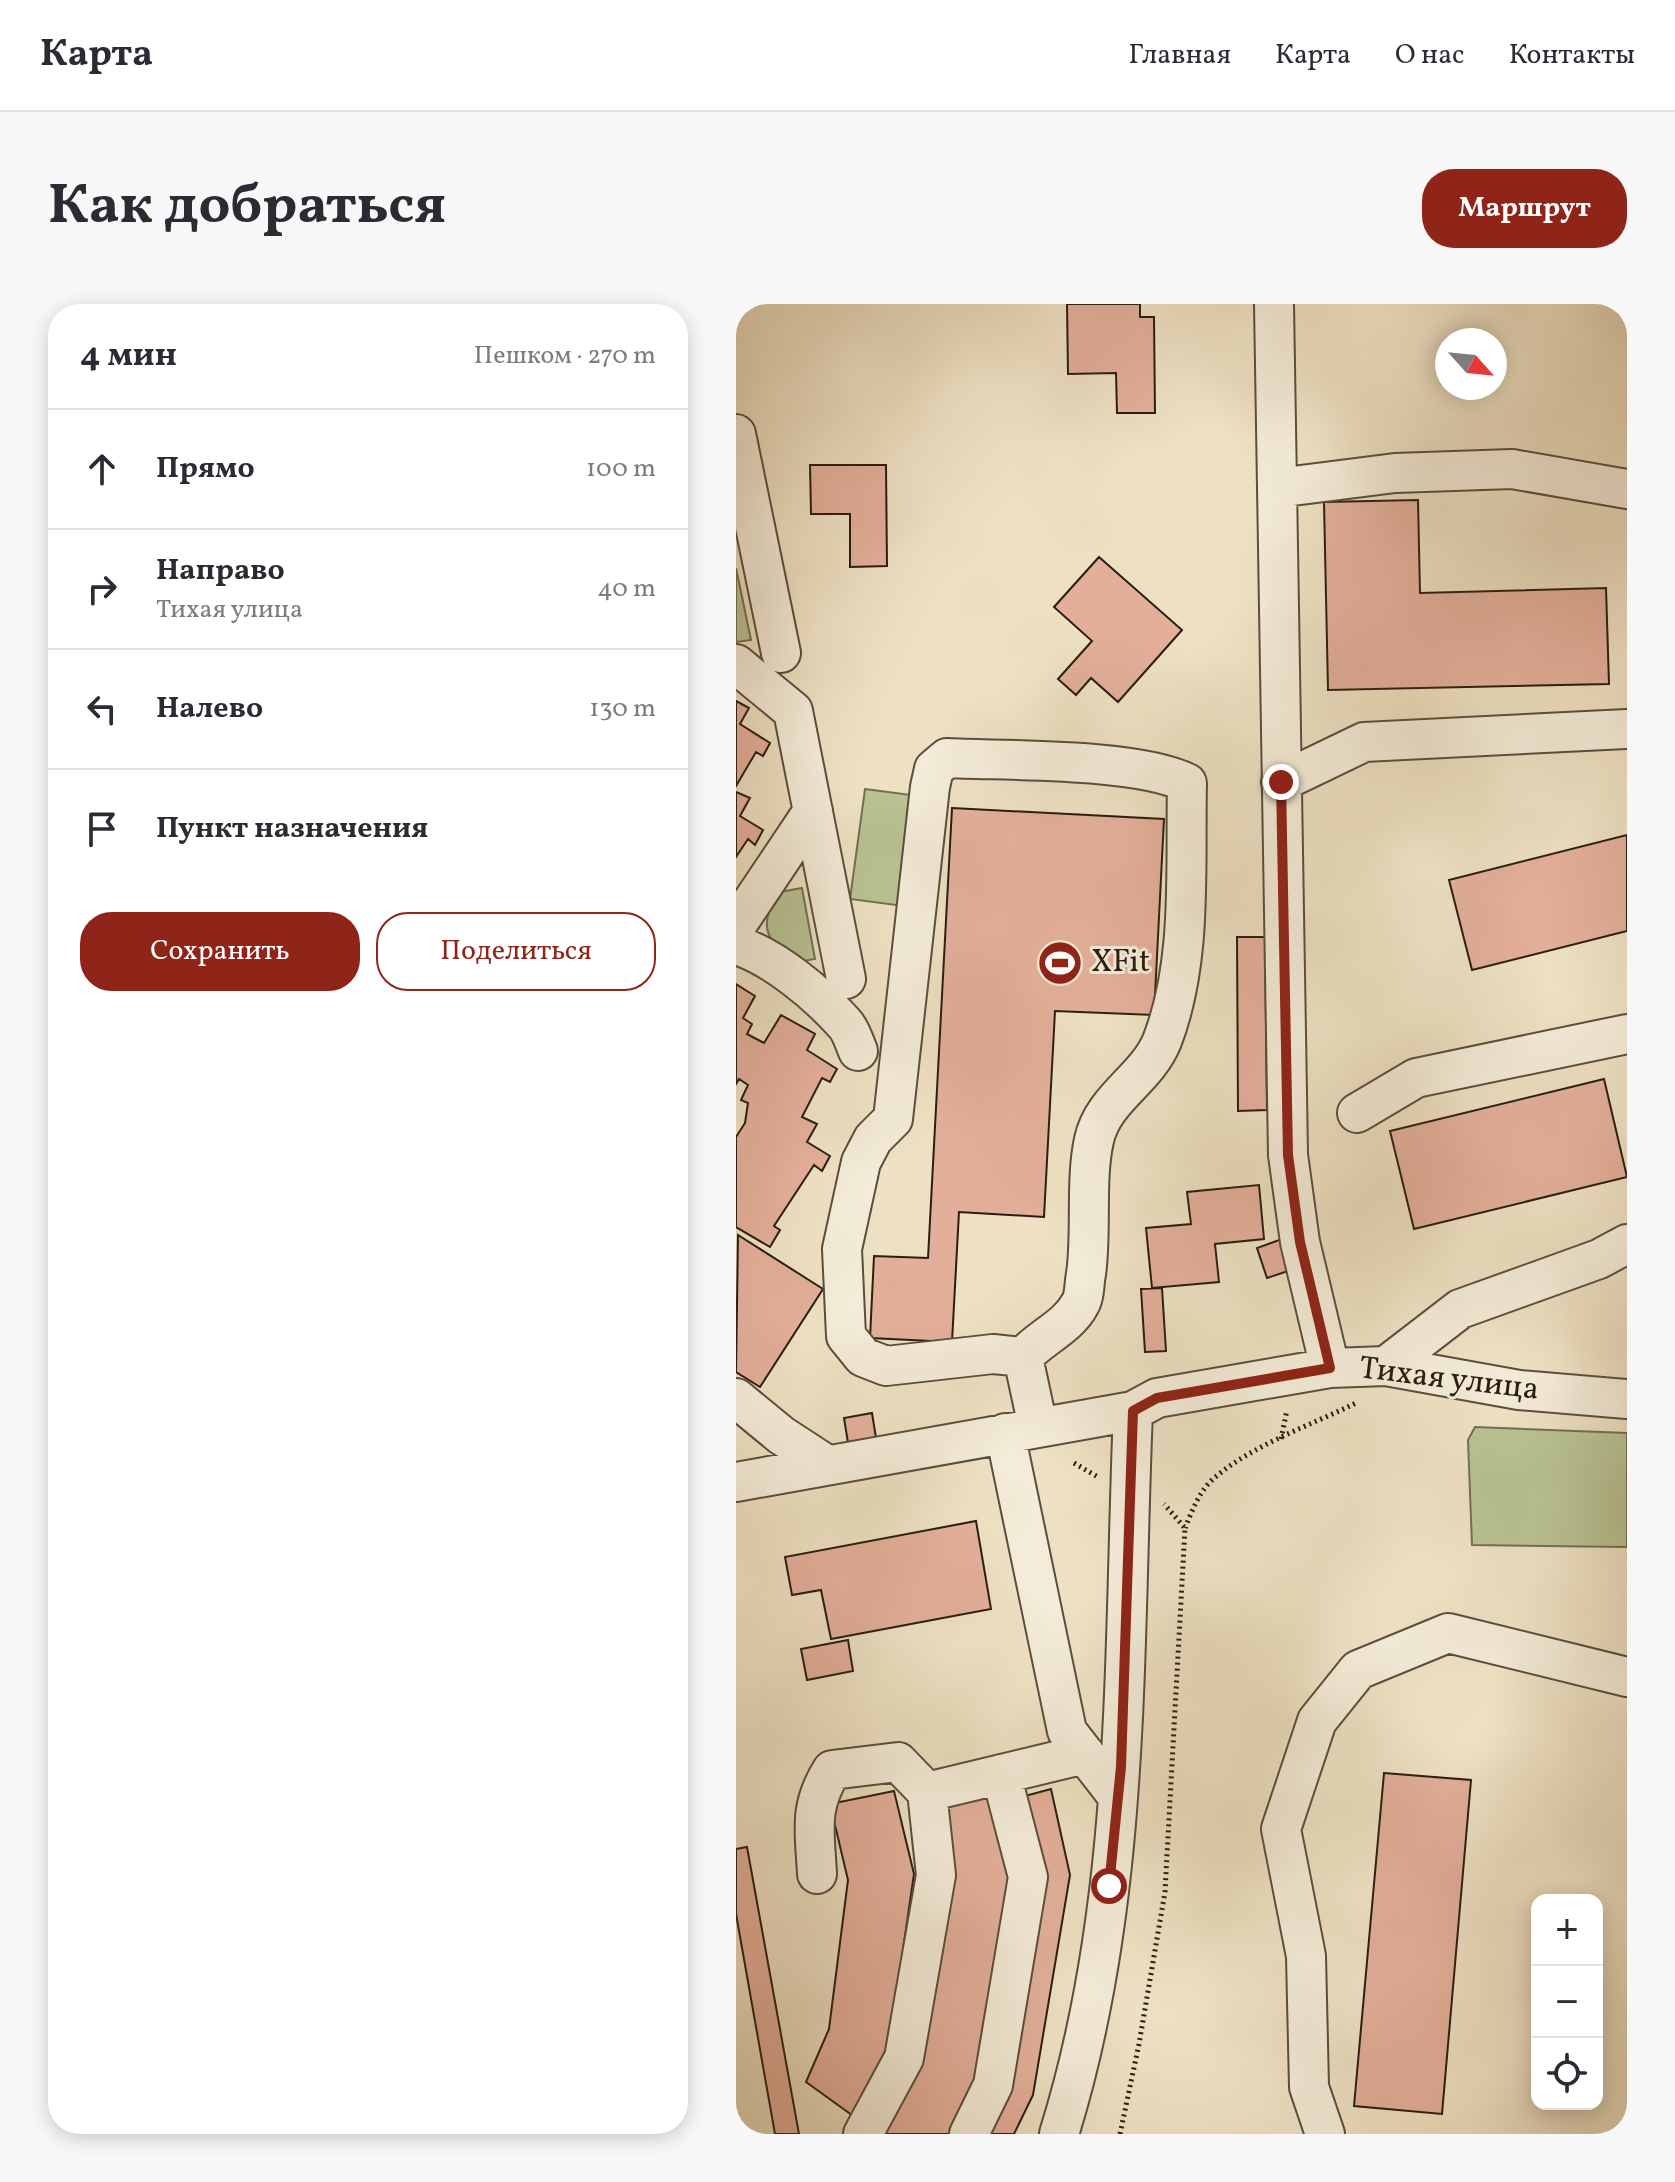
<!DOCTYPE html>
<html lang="ru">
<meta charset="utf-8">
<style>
body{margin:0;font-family:Vollkorn,serif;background:#f7f7f7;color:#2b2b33}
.controls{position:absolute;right:24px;bottom:24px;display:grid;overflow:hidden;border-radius:16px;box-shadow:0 4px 20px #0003}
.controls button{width:72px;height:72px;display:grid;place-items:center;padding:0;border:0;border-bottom:2px solid #e1e1e2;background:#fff;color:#2b2b33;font:40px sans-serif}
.compass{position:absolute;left:699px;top:24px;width:72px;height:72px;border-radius:50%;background:#fff;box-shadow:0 4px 20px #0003;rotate:117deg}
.stop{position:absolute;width:24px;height:24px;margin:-18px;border:6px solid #8f2418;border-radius:50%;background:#fff}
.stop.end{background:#8f2418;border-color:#fff;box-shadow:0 2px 8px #0008}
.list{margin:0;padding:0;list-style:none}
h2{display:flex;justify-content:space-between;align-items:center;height:104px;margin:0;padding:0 32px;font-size:34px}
h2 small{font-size:26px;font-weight:400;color:#7c7c81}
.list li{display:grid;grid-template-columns:52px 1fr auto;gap:24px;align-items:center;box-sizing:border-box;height:120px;padding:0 32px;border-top:2px solid #e1e1e2}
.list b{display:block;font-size:30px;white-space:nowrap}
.list p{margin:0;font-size:26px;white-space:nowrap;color:#7c7c81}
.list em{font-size:26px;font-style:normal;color:#7c7c81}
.actions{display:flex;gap:16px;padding:24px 32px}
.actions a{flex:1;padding:18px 0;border:2px solid #8f2418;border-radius:32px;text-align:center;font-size:28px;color:#8f2418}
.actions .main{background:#8f2418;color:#fff}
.icon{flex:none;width:44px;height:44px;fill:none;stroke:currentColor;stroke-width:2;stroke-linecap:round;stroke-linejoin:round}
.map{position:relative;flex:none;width:891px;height:1830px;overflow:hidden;border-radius:32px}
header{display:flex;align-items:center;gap:48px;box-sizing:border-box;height:112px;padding:0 40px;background:#fff;border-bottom:2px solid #e1e1e2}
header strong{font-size:38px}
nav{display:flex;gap:44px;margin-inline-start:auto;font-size:28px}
.intro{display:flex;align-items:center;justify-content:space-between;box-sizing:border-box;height:192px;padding:0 48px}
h1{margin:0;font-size:56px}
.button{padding:20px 36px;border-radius:32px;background:#8f2418;color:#fff;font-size:28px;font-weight:700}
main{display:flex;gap:48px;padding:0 48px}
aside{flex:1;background:#fff;border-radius:32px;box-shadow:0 4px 20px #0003}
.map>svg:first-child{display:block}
</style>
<header>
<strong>Карта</strong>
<nav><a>Главная</a><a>Карта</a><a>О нас</a><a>Контакты</a></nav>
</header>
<div class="intro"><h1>Как добраться</h1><a class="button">Маршрут</a></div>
<main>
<aside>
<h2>4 мин<small>Пешком · 270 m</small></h2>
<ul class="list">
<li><svg class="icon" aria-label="ahead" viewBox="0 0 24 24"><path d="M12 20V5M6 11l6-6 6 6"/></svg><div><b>Прямо</b></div><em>100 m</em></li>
<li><svg class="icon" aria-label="right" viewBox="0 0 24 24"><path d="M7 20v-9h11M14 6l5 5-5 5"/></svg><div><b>Направо</b><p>Тихая улица</p></div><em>40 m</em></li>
<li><svg class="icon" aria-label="left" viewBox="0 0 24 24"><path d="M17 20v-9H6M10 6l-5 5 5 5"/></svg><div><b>Налево</b></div><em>130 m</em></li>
<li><svg class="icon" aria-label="arrive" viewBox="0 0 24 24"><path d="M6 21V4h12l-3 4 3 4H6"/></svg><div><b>Пункт назначения</b></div></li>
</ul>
<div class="actions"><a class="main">Сохранить</a><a>Поделиться</a></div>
</aside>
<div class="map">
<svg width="891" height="1830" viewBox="0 0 891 1830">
<rect width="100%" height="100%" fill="#eee1c3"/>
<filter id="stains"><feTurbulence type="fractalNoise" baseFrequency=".0025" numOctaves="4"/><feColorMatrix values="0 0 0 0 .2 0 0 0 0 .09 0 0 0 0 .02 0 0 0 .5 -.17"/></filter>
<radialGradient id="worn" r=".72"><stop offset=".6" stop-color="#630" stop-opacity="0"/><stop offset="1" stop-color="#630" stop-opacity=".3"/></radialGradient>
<path fill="#b9c394" stroke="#717053" stroke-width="2" d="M0,264l15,72 -15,2z
M129,485l54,7 -16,110 -53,-7z
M66,584l13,71 -23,4c-26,-22 -35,-41 -12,-71z
M739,1123l152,6v114l-155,-2 -4,-105z"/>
<path fill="#e3af9a" stroke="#291d12" stroke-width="2" d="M331,0h73v13h14l1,96h-38l-1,-40 -48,1z
M74,161h76l1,101 -37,1v-53h-39z
M682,196l2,93 186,-5 3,96 -281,6 -4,-188z
M363,253l83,73 -64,72 -27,-24 -15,17 -18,-16 34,-38 -38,-34z
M0,397l13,7 -9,16 30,19 -7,13 -7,-4 -20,34z
M0,488l14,6 -10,18 23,14 -8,15 -7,-6 -12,18z
M216,504l212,11 -10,196 -99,-4 -11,206 -85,-5 -7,130 -82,-4 4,-82 54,2z
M891,531v96l-155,39 -23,-90z
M501,633h28l2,173 -29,1z
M0,680l19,12 -12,22 9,6 -5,10 17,9 17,-28 34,19 -8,16 30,19 -7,13 -8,-4 -20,39 15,7 -10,18 23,14 -8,15 -8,-6 -40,61 6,4 -10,17 -34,-20v-90l9,-14 3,-20 -7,-3 7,-15 -9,-6 -3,5z
M868,775l23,98 -213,52 -24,-98z
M523,881l5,54 -49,5 4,38 -67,6 -6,-60 45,-4 -4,-32z
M2,931l85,54 -63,98 -24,-15z
M546,935l9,31 -24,8 -10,-30z
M426,984l4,63 -21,1 -4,-63z
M136,1109l4,25 -28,5 -4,-25z
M240,1217l15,88 -160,30 -10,-49 -29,5 -7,-38z
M112,1336l5,31 -46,9 -6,-31z
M648,1469l87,7 -29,334 -88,-8z
M315,1485l19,86 -37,220 -19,39h-32l39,-337z
M158,1487l20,83 -26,179 -32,65 -50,-36 23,-53 19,-149 -18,-76z
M259,1490l19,76 -35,213 -27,51h-69l54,-327z
M11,1543l52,287h-24l-39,-220v-65z"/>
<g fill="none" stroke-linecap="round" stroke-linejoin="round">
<g stroke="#5a4e3e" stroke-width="42">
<path id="minor" d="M538,0l14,851 12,87 30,126
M0,130l45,219
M541,184l118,-15 117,-4 115,20
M0,360l57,47 53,268
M545,478l83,-40 263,-13
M0,622l77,-115
M0,641c38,12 81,48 108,78 7,7 10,19 14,28
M621,809l59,-35 211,-44
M287,1053l-30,-3 -107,12 -23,-9 -17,-21 -4,-87 19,-87 12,-23 20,-20 37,-332 4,-18 13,-11c60,3 191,0 240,25 -2,85 6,178 -25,258 -16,39 -59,57 -68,99 -9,40 -2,92 -8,134 -2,9 -1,22 -6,30 -12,23 -39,33 -57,53l15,70
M650,1062l74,-57 139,-50 28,-15
M0,1094l45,37 46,30
M269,1129l62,298 51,66
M0,1178l397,-71 24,-13 173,-30 56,-2 133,24 108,9
M81,1570c-2,-42 -9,-66 15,-104l66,-8 29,30 158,-38
M127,1830l41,-76 32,-183 -9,-83
M233,1830l24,-49 35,-208 -27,-103
M323,1830c73,-233 64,-482 74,-723
M589,1830l-16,-47 -3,-131 -25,-127 36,-108 41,-51 90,-37 179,44"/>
</g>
<path stroke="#291d12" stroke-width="5" stroke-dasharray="2 4" stroke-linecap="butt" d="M545,1135l6,-29
M338,1159l24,14
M449,1224c7,-17 14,-36 28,-49 39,-34 96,-53 143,-76
M384,1830l19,-90 26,-152 20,-364 -21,-24"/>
<use href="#minor" stroke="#f4ecd8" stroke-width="38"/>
</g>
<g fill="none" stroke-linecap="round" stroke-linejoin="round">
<path stroke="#8f2418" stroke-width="10" d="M373,1582l12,-119 12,-356 24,-13 173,-30 -30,-126 -12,-87 -7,-373"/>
</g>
<defs>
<g id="stadium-disc" transform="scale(2.3)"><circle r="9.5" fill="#8f2418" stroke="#f4ecd8"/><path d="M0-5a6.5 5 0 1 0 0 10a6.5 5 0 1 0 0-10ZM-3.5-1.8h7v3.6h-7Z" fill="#fff"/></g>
</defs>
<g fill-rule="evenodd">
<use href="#stadium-disc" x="324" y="659"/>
</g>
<g text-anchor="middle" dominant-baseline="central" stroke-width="6" stroke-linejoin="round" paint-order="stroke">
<g font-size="32" fill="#291d12" stroke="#f4ecd8" text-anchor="start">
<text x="355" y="659">XFit</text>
</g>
<g font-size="32" fill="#291d12" stroke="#f4ecd8">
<text transform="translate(713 1076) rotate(7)">Тихая улица</text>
</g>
</g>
<rect width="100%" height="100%" filter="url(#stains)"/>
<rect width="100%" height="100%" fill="url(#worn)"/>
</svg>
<div class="controls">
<button>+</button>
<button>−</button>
<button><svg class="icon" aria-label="locate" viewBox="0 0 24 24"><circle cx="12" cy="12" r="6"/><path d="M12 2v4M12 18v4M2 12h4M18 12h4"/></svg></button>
</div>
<svg class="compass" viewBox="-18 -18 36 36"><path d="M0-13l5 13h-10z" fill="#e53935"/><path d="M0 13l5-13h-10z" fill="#7c7c81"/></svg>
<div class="stop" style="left:373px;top:1582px"></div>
<div class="stop end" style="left:545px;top:478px"></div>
</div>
</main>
